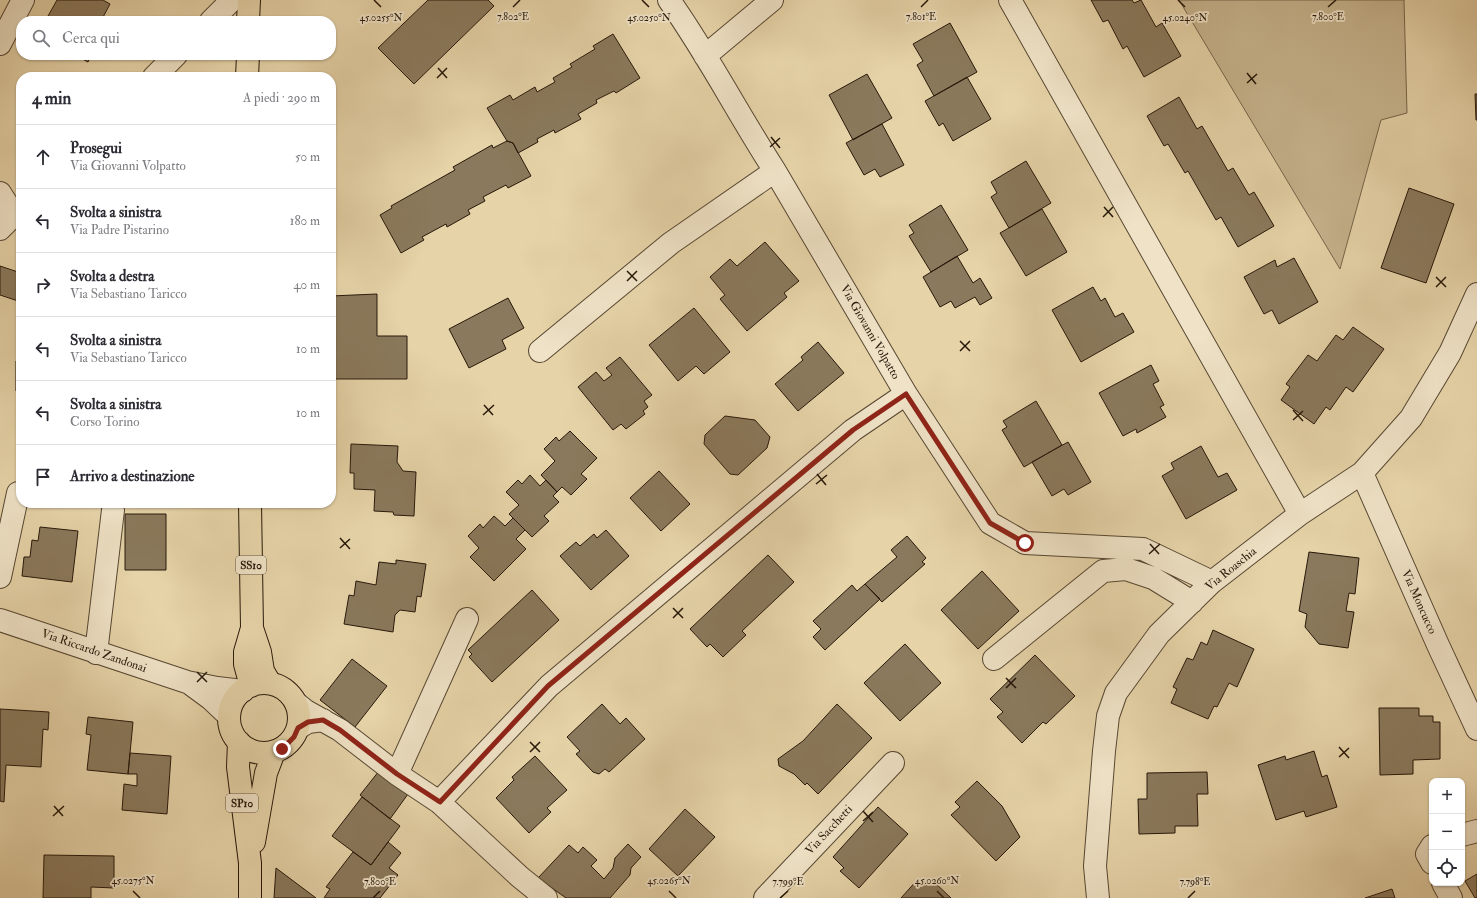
<!DOCTYPE html>
<html lang="it">
<meta charset="utf-8">
<style>
body{margin:0;font-family:"IM FELL Double Pica",serif;background:#f7f7f7;color:#2b2b33}
.controls{position:absolute;right:12px;bottom:12px;display:grid;overflow:hidden;border-radius:8px;box-shadow:0 1px 3px #0004}
.controls button{width:36px;height:36px;display:grid;place-items:center;padding:0;border:0;border-bottom:1px solid #e1e1e2;background:#fff;color:#2b2b33;font:20px sans-serif}
.stop{position:absolute;width:12px;height:12px;margin:-9px;border:3px solid #8f2418;border-radius:50%;background:#fff}
.stop.end{background:#8f2418;border-color:#fff;box-shadow:0 1px 4px #0008}
.list{margin:0;padding:0;list-style:none}
h2{display:flex;justify-content:space-between;align-items:center;height:52px;margin:0;padding:0 16px;font-size:17px}
h2 small{font-size:13px;font-weight:400;color:#7c7c81}
.list li{display:grid;grid-template-columns:26px 1fr auto;gap:12px;align-items:center;box-sizing:border-box;height:64px;padding:0 16px;border-top:1px solid #e1e1e2}
.list b{display:block;font-size:15px;white-space:nowrap}
.list p{margin:0;font-size:13px;white-space:nowrap;color:#7c7c81}
.list em{font-size:13px;font-style:normal;color:#7c7c81}
.icon{flex:none;width:22px;height:22px;fill:none;stroke:currentColor;stroke-width:2;stroke-linecap:round;stroke-linejoin:round}
.map{position:relative;flex:none;width:1477px;height:898px;overflow:hidden}
.search{position:absolute;background:#fff;box-shadow:0 1px 3px #0004;left:16px;top:16px;width:320px;height:44px;display:flex;align-items:center;gap:10px;box-sizing:border-box;padding:0 14px;border-radius:16px;color:#7c7c81;font-size:15px}
.panel{position:absolute;background:#fff;box-shadow:0 1px 3px #0004;left:16px;top:72px;width:320px;height:436px;border-radius:16px}
.map>svg:first-child{display:block}
</style>
<div class="map">
<svg width="1477" height="898" viewBox="0 0 1477 898">
<rect width="100%" height="100%" fill="#e6d3a8"/>
<filter id="stains"><feTurbulence type="fractalNoise" baseFrequency=".005" numOctaves="4"/><feColorMatrix values="0 0 0 0 .2 0 0 0 0 .09 0 0 0 0 .02 0 0 0 .5 -.17"/></filter>
<radialGradient id="worn" r=".72"><stop offset=".6" stop-color="#630" stop-opacity="0"/><stop offset="1" stop-color="#630" stop-opacity=".3"/></radialGradient>
<path fill="#c6b38d" stroke="#76664c" d="M1179,0h225l3,113 -26,7 -41,149z"/>
<path fill="#8a795c" stroke="#27180a" d="M57,0h46l7,4 -9,17h-45l-8,-5z
M428,0h60l6,6 -80,78 -36,-36z
M1091,0h41l2,3 7,-3 15,27 6,-4 19,33 -37,21 -17,-31 -4,3 -15,-29 -5,2z
M950,23l27,49 -43,24 -17,-31 6,-4 -10,-17z
M613,34l27,44 -24,15 -2,-2 -18,9 1,3 -19,11 3,5 -26,14 -1,-3 -17,9 1,3 -20,11 -5,-10 -6,-2 -20,-33 23,-13 3,5 22,-13 2,5 18,-10 -2,-4 19,-11 -2,-3 25,-15 -2,-3z
M75,55h16l-3,7z
M867,74l25,44 -39,22 -24,-45z
M967,77l24,42 -38,22 -10,-18 -4,3 -14,-25z
M1475,94h2v26h-1z
M1179,97l18,32 5,-3 26,45 5,-3 16,27 5,-3 20,34 -36,21 -17,-30 -5,3 -28,-49 -3,2 -17,-29 -4,2 -17,-30z
M882,124l22,41 -24,12 -5,-8 -11,6 -18,-32z
M507,141l6,2 18,33 -23,12 -2,-3 -23,12 2,4 -17,9 2,4 -23,13 -1,-3 -24,13 2,3 -23,13 -21,-38 12,-7 -1,-2 64,-36 -2,-3 39,-22 1,3z
M1026,161l25,42 -42,25 -18,-31 6,-4 -6,-11z
M1409,188l45,16 -28,79 -45,-15z
M941,205l27,45 -37,22 -22,-36 5,-3 -5,-8z
M1042,209l25,43 -41,24 -26,-43z
M765,242l34,39 -15,12 3,4 -40,34 -27,-32 5,-4 -15,-18 20,-18 7,7z
M957,256l16,27 7,-5 12,20 -12,7 -5,-8 -20,11 -4,-7 -11,6 -17,-30z
M1294,258l24,44 -39,22 -7,-14 -8,4 -20,-37 31,-17 2,7z
M0,266l21,7v29l-21,-7z
M1093,287l8,14 4,-3 10,19 8,-4 11,19 -53,30 -29,-52z
M377,294v42h30v43h-76v-83z
M508,298l16,30 -22,12 4,9 -37,19 -20,-39z
M694,308l36,44 -26,22 -8,-8 -18,15 -29,-36z
M1353,327l31,22 -31,43 -7,-5 -16,23 -4,-3 -12,17 -33,-24 9,-13 -4,-3 22,-29 9,6 19,-26 7,5z
M818,342l26,31 -46,38 -23,-27 28,-24 -2,-3z
M620,357l32,38 -8,6 4,6 -5,4 2,3 -19,15 -5,-5 -8,6 -35,-43 18,-15 8,9 8,-6 -6,-7z
M16,361h5v30h-5z
M1151,365l8,16 -6,3 11,21 -4,2 6,10 -29,16 -1,-4 -13,7 -24,-43z
M1036,401l26,44 -38,22 -22,-37 5,-3 -4,-6z
M725,416l30,4 15,17 -3,11 -29,27 -8,-1 -26,-30 1,-9z
M570,431l27,27 -16,16 6,5 -16,16 -9,-8 -5,5 -16,-17 14,-14 -11,-12 12,-12 3,4z
M1068,442l23,40 -23,13 -4,-6 -12,7 -20,-34z
M351,444l47,2 -1,16 6,9 13,1 -2,44 -20,-1 -1,-3 -19,-1 1,-21 -21,-1v-16h-4z
M1201,446l17,31 9,-4 10,17 -51,29 -24,-43 12,-7 -3,-6z
M659,471l31,33 -29,27 -31,-33z
M530,475l10,11 6,-6 11,12 -4,4 6,6 -15,14 5,5 -17,16 -23,-23 10,-9 -13,-13 12,-12 4,4z
M125,514h41v56h-41z
M494,516l11,10 8,-8 12,12 -9,9 10,10 -32,32 -24,-24 9,-9 -11,-12 12,-12 3,4z
M40,527l38,4 -6,51 -50,-6 2,-19h6l2,-17 6,1z
M606,530l23,26 -38,34 -31,-34 16,-14 4,4 14,-12 3,4z
M907,536l19,22 -4,4 3,2 -43,38 -17,-18 32,-27 -6,-7z
M1309,552l50,6 -4,36 -6,-1 -3,18 8,1 -6,36 -29,-4 -14,-17 2,-13 -8,-3z
M768,555l26,27 -52,49 4,4 -23,22 -13,-13 -3,3 -17,-18z
M396,560l30,4 -5,33 -4,-1 -2,16 -15,-2 -5,5 -2,17 -49,-8 5,-29 5,1 2,-15 20,4 3,-23 17,2z
M982,571l37,40 -41,38 -37,-39z
M865,584l15,15 -55,51 -12,-13 8,-8 -8,-8 39,-36 5,6z
M532,590l27,30 -67,62 -23,-25 3,-3 -4,-4z
M1213,630l41,19 -17,38 -8,-4 -12,24 -3,-1 -6,13 -37,-16 6,-14 -4,-2 14,-29 6,2 8,-18 6,3z
M905,644l36,39 -41,38 -36,-38z
M1035,655l40,41 -29,28 -3,-2 -21,21 -25,-26 6,-5 -13,-13z
M352,659l35,27 -32,41 -35,-27z
M602,704l18,20 6,-6 19,21 -36,33 -4,-3 -6,5 -6,-2 -17,-18 4,-3 -13,-14z
M837,704l35,34 -54,56 -11,-11 -2,2 -11,-11 -15,-8 -1,-7 25,-18z
M1379,708h40v8h14v6h7v37l-27,1v14l-33,1z
M0,709l49,3 -1,18 -5,-1 -2,38 -35,-2 -2,37 -4,-1z
M88,717l45,5 -5,52 -41,-4 4,-35 -5,-1z
M1314,751l8,26 5,-2 10,32 -31,10 -2,-6 -28,9 -18,-55 27,-9 1,4z
M130,753l41,3 -4,58 -45,-4 2,-26 13,2v-12h-9z
M535,756l32,34 -20,18 4,4 -22,21 -33,-35 18,-18 -2,-3z
M379,771l29,23 -18,25 -30,-24z
M1207,772l1,22h-11l1,32h-23v7l-36,1 -1,-35h9v-26z
M977,781l25,25 18,31 -24,24 -45,-46 9,-8 -5,-5z
M362,797l38,29 -29,39 -39,-29z
M878,807l30,27 -49,54 -19,-17 4,-3 -11,-11z
M685,809l30,28 -37,39 -29,-27z
M388,842l13,11 -12,15 9,7 -18,23h-56l6,-9 -4,-2 27,-35 18,13z
M628,844l13,13 -10,11 -1,7 -20,23h-44l-28,-20 31,-33 9,8 5,-6 14,13 -6,6 13,13 9,-11 2,-10z
M44,855l70,1v32l-23,-1v11h-48z
M276,868l40,30h-42z
M1477,874v24h-2l-10,-17z
M918,879l8,7 6,-6 19,18h-50z
M1392,889l3,9h-30z"/>
<g fill="none" stroke-linecap="round" stroke-linejoin="round">
<g stroke="#574732" stroke-width="24">
<path id="minor" d="M669,0c39,55 69,114 106,171l131,223 84,129 35,20 118,6 69,33
M1010,0l290,514
M211,21l21,-21
M0,44l23,-44
M705,56l67,-56
M154,77l22,-22
M0,193l14,22
M0,229l21,-21
M540,351l131,-108 104,-72
M1362,473l76,172 39,84
M0,577l18,-84
M0,620l187,62 30,6 26,3
M96,653l17,-143
M994,659l109,-88 23,-2 27,9 39,24
M192,685l19,14 18,17
M296,703l10,8 34,19 57,44 42,28 81,75 26,21
M298,728l10,-6 15,-2
M397,774l70,-155
M439,802l110,-116 304,-256 53,-36
M1462,835l15,-4
M1432,846l-5,8 5,9
M1443,883l8,15
M765,898l128,-135
M1098,898l-3,-32 9,-115 4,-35 8,-23 43,-59 53,-52 88,-68 62,-41 49,-55 39,-65 27,-59"/>
</g>
<g stroke="#27180a" stroke-width="24">
<path id="major" d="M248,21l1,-21
M247,77l1,-22
M250,503l2,125 8,24 3,19 7,12
M229 718a35 35 0 1 1 70 0a35 35 0 1 1-70 0Z
M251,686l-6,-22v-12l7,-24
M239,742l-1,25 12,96v35
M254,842l12,-69 8,-21"/>
</g>
<use href="#minor" stroke="#efe2c6" stroke-width="22"/>
<use href="#major" stroke="#e6d3a8" stroke-width="22"/>
</g>
<g fill="none" stroke-linecap="round" stroke-linejoin="round">
<path stroke="#8f2418" stroke-width="5" d="M282,749l12,-12 4,-9 10,-6 15,-2 17,10 57,44 43,28 108,-116 305,-256 53,-36 84,129 35,20"/>
</g>
<path fill="none" stroke="#27180a" stroke-width="1.5" d="M374,0l7,7M642,0l7,7M1178,0l7,7M513,7l7,-7M921,7l7,-7M1328,7l8,-7M438,68l9,10M1247,73l9,11M437,78l10,-10M1247,83l10,-9M771,137l9,11M770,147l10,-9M1104,207l9,10M1103,217l10,-10M627,271l10,10M1436,277l10,10M627,281l10,-10M1436,287l10,-10M960,341l10,10M960,351l10,-10M484,405l9,10M1293,410l10,11M483,415l11,-10M1293,420l10,-9M817,474l9,11M816,484l11,-9M340,538l10,11M1150,544l9,10M340,548l10,-9M1149,554l11,-10M673,608l10,10M673,618l10,-10M197,672l10,10M1006,678l10,10M197,682l10,-10M1006,688l10,-10M530,742l10,10M1339,747l10,11M530,752l10,-10M1339,757l10,-9M54,806l9,10M863,811l10,11M53,816l11,-10M863,821l10,-9M133,891l7,7M669,891l7,7M937,891l7,7M373,898l7,-7M780,898l8,-7M1188,898l7,-7"/>
<g text-anchor="middle" dominant-baseline="central" stroke-width="3.5" stroke-linejoin="round" paint-order="stroke">
<g fill="#efe2c6" stroke="#635542" stroke-width="1">
<rect x="236" y="556" width="30" height="18" rx="3"/>
<rect x="226" y="794" width="32" height="18" rx="3"/>
</g>
<g font-size="11" font-weight="bold" fill="#27180a">
<text x="251" y="565">SS10</text>
<text x="242" y="803">SP10</text>
</g>
<g font-size="12" fill="#27180a" stroke="#efe2c6">
<text transform="translate(870 332) rotate(60)">Via Giovanni Volpatto</text>
<text transform="translate(1231 569) rotate(-39)">Via Roaschia</text>
<text transform="translate(1419 602) rotate(66)">Via Moncucco</text>
<text transform="translate(94 651) rotate(19)">Via Riccardo Zandonai</text>
<text transform="translate(829 830) rotate(-47)">Via Sacchetti</text>
</g>
</g>
<g font-size="10" text-anchor="middle" fill="#27180a" stroke="#efe2c6" stroke-width="3.5" stroke-linejoin="round" paint-order="stroke">
<text x="513" y="20">7.802°E</text>
<text x="921" y="20">7.801°E</text>
<text x="1328" y="20">7.800°E</text>
<text x="381" y="21">45.0255°N</text>
<text x="1185" y="21">45.0240°N</text>
<text x="649" y="21">45.0250°N</text>
<text x="133" y="884">45.0275°N</text>
<text x="669" y="884">45.0265°N</text>
<text x="937" y="884">45.0260°N</text>
<text x="380" y="885">7.800°E</text>
<text x="788" y="885">7.799°E</text>
<text x="1195" y="885">7.798°E</text>
</g>
<rect width="100%" height="100%" filter="url(#stains)"/>
<rect width="100%" height="100%" fill="url(#worn)"/>
</svg>
<div class="controls">
<button>+</button>
<button>−</button>
<button><svg class="icon" aria-label="locate" viewBox="0 0 24 24"><circle cx="12" cy="12" r="6"/><path d="M12 2v4M12 18v4M2 12h4M18 12h4"/></svg></button>
</div>
<div class="stop" style="left:1025px;top:543px"></div>
<div class="stop end" style="left:282px;top:749px"></div>
<div class="search"><svg class="icon" aria-label="search" viewBox="0 0 24 24"><circle cx="10" cy="10" r="6"/><path d="M15 15l6 6"/></svg>Cerca qui</div>
<section class="panel">
<h2>4 min<small>A piedi · 290 m</small></h2>
<ul class="list">
<li><svg class="icon" aria-label="ahead" viewBox="0 0 24 24"><path d="M12 20V5M6 11l6-6 6 6"/></svg><div><b>Prosegui</b><p>Via Giovanni Volpatto</p></div><em>50 m</em></li>
<li><svg class="icon" aria-label="left" viewBox="0 0 24 24"><path d="M17 20v-9H6M10 6l-5 5 5 5"/></svg><div><b>Svolta a sinistra</b><p>Via Padre Pistarino</p></div><em>180 m</em></li>
<li><svg class="icon" aria-label="right" viewBox="0 0 24 24"><path d="M7 20v-9h11M14 6l5 5-5 5"/></svg><div><b>Svolta a destra</b><p>Via Sebastiano Taricco</p></div><em>40 m</em></li>
<li><svg class="icon" aria-label="left" viewBox="0 0 24 24"><path d="M17 20v-9H6M10 6l-5 5 5 5"/></svg><div><b>Svolta a sinistra</b><p>Via Sebastiano Taricco</p></div><em>10 m</em></li>
<li><svg class="icon" aria-label="left" viewBox="0 0 24 24"><path d="M17 20v-9H6M10 6l-5 5 5 5"/></svg><div><b>Svolta a sinistra</b><p>Corso Torino</p></div><em>10 m</em></li>
<li><svg class="icon" aria-label="arrive" viewBox="0 0 24 24"><path d="M6 21V4h12l-3 4 3 4H6"/></svg><div><b>Arrivo a destinazione</b></div></li>
</ul>
</section>
</div>
